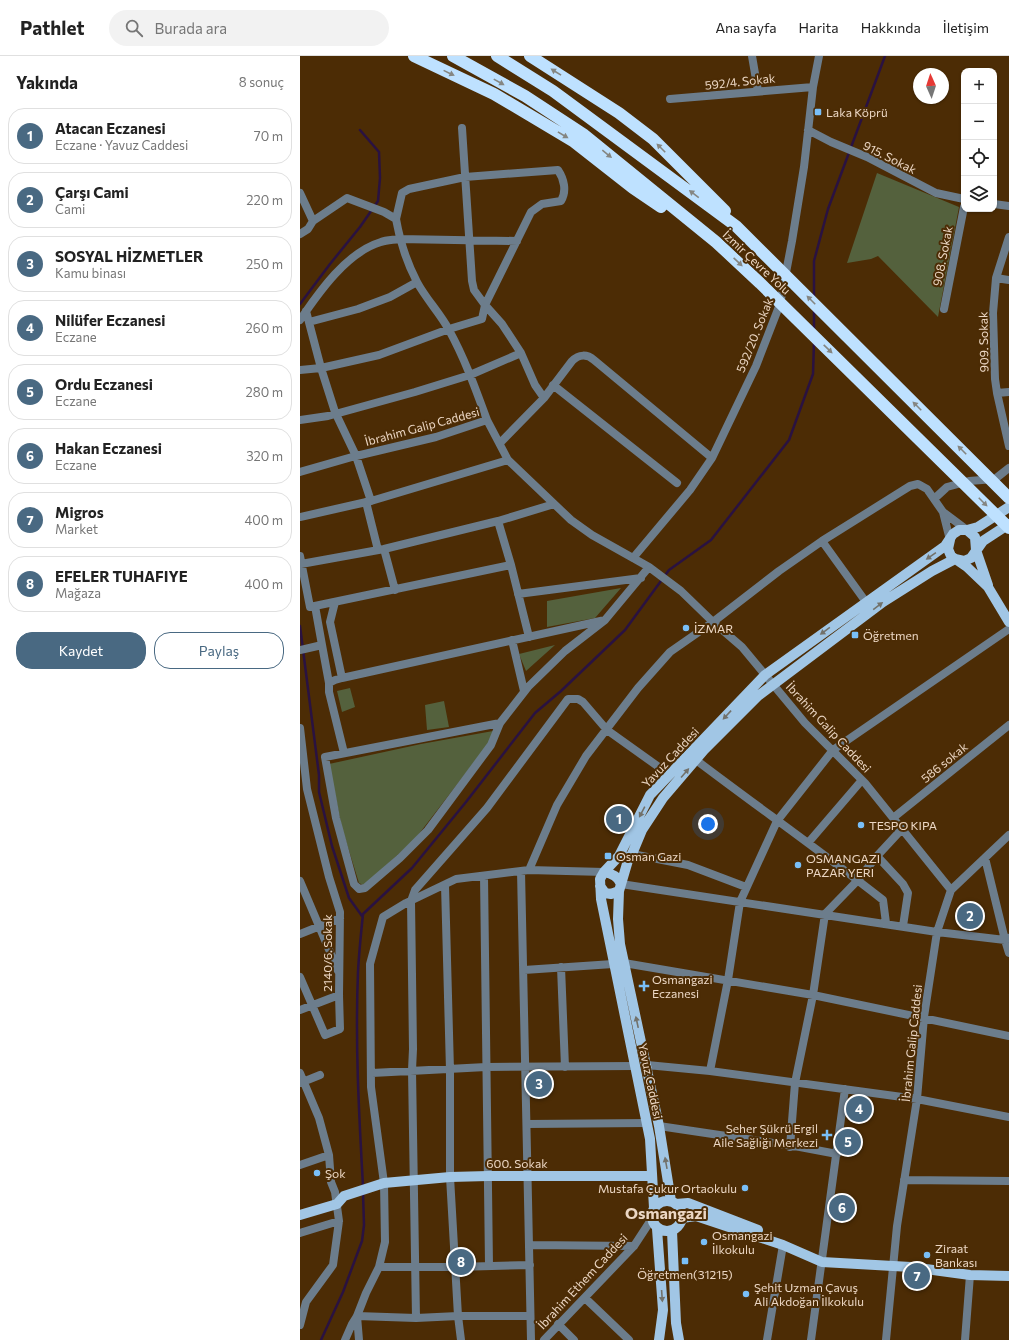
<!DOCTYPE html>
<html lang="tr">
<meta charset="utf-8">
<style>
body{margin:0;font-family:Commissioner,sans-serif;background:#f2f2f2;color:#222}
.controls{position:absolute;right:12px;top:12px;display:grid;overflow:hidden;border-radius:8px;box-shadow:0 1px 3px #0004}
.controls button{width:36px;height:36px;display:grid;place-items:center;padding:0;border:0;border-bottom:1px solid #e0e0e0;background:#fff;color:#222;font:20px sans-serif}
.compass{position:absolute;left:613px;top:12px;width:36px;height:36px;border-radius:50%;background:#fff;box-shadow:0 1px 3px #0004;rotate:357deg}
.you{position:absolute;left:408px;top:768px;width:14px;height:14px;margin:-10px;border:3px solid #fff;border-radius:50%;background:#1a73e8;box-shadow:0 0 0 6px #1a73e833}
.badge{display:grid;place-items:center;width:26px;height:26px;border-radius:50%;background:#496982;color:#fff;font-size:13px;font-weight:700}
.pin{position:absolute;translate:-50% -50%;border:2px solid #fff;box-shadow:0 1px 4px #0006}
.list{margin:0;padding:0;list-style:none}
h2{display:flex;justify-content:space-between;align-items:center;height:52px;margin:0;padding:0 16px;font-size:17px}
h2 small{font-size:13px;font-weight:400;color:#767676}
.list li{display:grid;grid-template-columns:26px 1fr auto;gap:12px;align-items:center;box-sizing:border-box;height:56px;margin:0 8px 8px;padding:0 8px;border:1px solid #e0e0e0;border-radius:16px}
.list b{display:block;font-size:15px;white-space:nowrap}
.list p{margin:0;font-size:13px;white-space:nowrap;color:#767676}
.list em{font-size:13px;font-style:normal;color:#767676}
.actions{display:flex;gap:8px;padding:12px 16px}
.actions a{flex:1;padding:9px 0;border:1px solid #496982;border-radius:16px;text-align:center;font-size:14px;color:#496982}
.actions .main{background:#496982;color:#fff}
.icon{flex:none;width:22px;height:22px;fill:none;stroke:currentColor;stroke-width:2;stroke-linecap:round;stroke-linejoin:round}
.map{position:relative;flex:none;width:709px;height:1284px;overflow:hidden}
header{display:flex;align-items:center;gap:24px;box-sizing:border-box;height:56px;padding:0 20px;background:#fff;border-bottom:1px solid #e0e0e0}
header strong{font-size:19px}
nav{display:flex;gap:22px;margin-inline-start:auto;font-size:14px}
.search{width:280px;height:36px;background:#f2f2f2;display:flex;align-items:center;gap:10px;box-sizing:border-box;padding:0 14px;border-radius:22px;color:#767676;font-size:15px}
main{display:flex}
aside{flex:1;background:#fff}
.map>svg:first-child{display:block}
</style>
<header>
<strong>Pathlet</strong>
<div class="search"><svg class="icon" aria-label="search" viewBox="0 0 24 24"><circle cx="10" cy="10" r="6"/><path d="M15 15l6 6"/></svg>Burada ara</div>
<nav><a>Ana sayfa</a><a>Harita</a><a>Hakkında</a><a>İletişim</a></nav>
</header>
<main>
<aside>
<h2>Yakında<small>8 sonuç</small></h2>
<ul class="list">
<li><span class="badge">1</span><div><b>Atacan Eczanesi</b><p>Eczane · Yavuz Caddesi</p></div><em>70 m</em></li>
<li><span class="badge">2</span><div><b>Çarşı Cami</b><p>Cami</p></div><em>220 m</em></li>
<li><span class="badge">3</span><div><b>SOSYAL HİZMETLER</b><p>Kamu binası</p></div><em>250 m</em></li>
<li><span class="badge">4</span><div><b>Nilüfer Eczanesi</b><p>Eczane</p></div><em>260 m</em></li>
<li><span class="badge">5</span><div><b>Ordu Eczanesi</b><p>Eczane</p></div><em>280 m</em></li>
<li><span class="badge">6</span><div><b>Hakan Eczanesi</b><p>Eczane</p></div><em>320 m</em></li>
<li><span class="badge">7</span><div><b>Migros</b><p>Market</p></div><em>400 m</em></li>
<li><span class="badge">8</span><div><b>EFELER TUHAFIYE</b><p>Mağaza</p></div><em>400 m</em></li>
</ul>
<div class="actions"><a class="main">Kaydet</a><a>Paylaş</a></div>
</aside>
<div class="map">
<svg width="709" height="1284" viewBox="0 0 709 1284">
<rect width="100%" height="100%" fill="#4c2c05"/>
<path fill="#54613d" d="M577,117l82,34 -21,110 -60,-61 -7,3 -24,4z
M321,532l-26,30 -48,9v-26z
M255,589l-29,26 -7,-17z
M50,632l5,19 -13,5 -5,-21z
M144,645l5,26 -22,3 -2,-25z
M193,675l-5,13 -73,95 -47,43 -5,3 -4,-2 -17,-55 -13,-64 92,-20z"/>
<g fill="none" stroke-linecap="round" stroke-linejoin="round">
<path stroke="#2a1241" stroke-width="2.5" d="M514,241v-36l14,-52 57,-153
M0,248l30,-40 30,-37 18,-26 2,-23 -1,-26 -19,-22
M514,273v-21
M0,570l19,149v17l13,54 17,52 13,18
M63,1130c-4,-71 -8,-143 -5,-214 1,-19 3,-39 5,-58l49,-46 54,-66 69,-89 26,-22 64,-61 44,-60 42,-30 78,-100 24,-66 1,-32
M21,1284l22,-48 19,-51 2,-16 -1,-32"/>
<path stroke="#6c7d8c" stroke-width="8" d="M452,0l6,35
M370,43l143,-12
M162,72l10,153 2,9 11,15 17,19 19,29 14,32 9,13
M508,74l23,12 36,15 69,36 28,6
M0,137l13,28
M694,148l15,2
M0,178l8,-5 5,-8 34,-23 37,14 12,7c4,23 10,42 21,63 9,17 23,31 32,48 16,29 27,60 38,90
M709,181l-13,41 -3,35 2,66 2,14 12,53
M696,222l13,2
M644,253l20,-102
M6,255l15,57 14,44 21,44 15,45 137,-41
M0,264c19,-28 47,-68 81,-78 5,-2 12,-2 18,-3l118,2
M9,266l49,-13 32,-12 27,-15
M0,314l21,-2 58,-13 70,-26 33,-10 3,-14 46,-93 11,-8 19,-3c6,-10 3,-22 -3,-31l-93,7 -56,12 -7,4 -6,26
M253,329l124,98
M697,337l12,-1
M0,364l28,-4 87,-24 55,-17 51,-22
M200,387l44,-45 28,-37c7,-7 15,-7 22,-1l118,98
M0,416l52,-15 84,-20 51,-17 21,40 63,60 21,15 57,32 32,24 32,31 29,25 63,76 60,60 86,107 -14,42 -13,85 -7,82 -20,127 -11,114
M634,443l13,-12 22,-6 26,-2 14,-11
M66,446l12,48
M643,456l24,18
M0,461l71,-16
M522,485l44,61
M84,493l11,41
M0,500l10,51 201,-42 -13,-44 56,-17
M333,502l57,-68 22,-32 44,-92 24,-62 12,-63 12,-74 9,-80 6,-31
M1,508l83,-15 114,-28
M211,509l18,72
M218,538l123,-16
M35,546l-5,20 12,56 263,-58 44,-53
M212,584l12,51
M22,589l7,38
M0,594l22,-5 -7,-39
M42,622l-7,2 -6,3v9l15,61
M200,667l-175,34 11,61 18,66 5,5 6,-1 35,-30 28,-28 63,-85 9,-22 28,-36 37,-36 40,-31
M0,672l7,61 22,88 11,35 -1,83 1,34 -15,6 -25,-58
M396,704c62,47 126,92 187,140l3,23
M593,762l116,-93
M508,787l54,-63
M332,798l56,11 58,22
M577,800l26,28 5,9 -5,33
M685,802l20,82 3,-2
M229,814l28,-65 29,-49 52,-68 32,-36 43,-30 66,-51 43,-30 88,-55 8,-2 9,5 16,23 7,28
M221,815l10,469
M184,820l5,389
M0,825l38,90
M321,828l316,48 68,8 4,13
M145,829l5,185v107l8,139 3,24
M651,834l58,-55
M0,878l40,-16
M324,907l189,32 196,41
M261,911l4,100
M224,914l89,-6
M0,954l39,-15
M348,1014l-1,-5 63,6 207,28 92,18
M410,1015l18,-91 12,-78 37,-81 56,-71 176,-121
M0,1017l19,45 10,37 2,27 4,10 4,29 -6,44 -27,37 -6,23
M72,1017l114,-6 149,-1
M0,1027l20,-8
M227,1068l120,-1
M359,1070l141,21 37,7
M490,1091l5,-64 18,-88 12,-81 33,-34 19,-24 25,-27
M0,1109l29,-10
M604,1124l105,1
M0,1177l39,-12
M230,1189l104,1
M79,1211h77l74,-2
M285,1242l44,42
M116,1262l42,-2h72
M258,1268l16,16
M45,1284l7,-16 5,-8 9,-23 13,-26 6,-25 -1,-59 -13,-96 -1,-123 13,-47 23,-14 50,-24 73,-9 75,2
M59,1284l-2,-24 59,2 -4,-248 1,-21 -2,-148 4,-11 72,-82 81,-109h10l5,3 24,28 63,45
M244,1284l90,-94 17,-26
M467,1284l16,-95
M511,1284l34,-251
M665,1284l5,-65"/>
<path stroke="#a1c6e5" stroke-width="10" d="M667,474l8,7 1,13 12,35
M650,484l-2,9 3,7 16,11 21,20 21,35
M304,816c8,2 14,4 17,12
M300,830l5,7 6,1 8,-3
M352 1160a15 15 0 1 1 30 0a15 15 0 1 1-30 0Z
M371,1145l-12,-75 -39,-182 -2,-25 1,-28 10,-34 3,-3 10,-24 21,-32 41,-48 54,-54 125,-94 49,-31 23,-12 9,2 7,-3 12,-17 26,-17
M376,1148l12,-1 70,27
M354,1152l-4,-69 -49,-240 -1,-20 4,-7 15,-16 31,-61 115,-120 180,-129 8,-12 6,-4h8l11,-3 31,-20
M0,1159l37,-11 7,-8 40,-13 66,-6 38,-1h164
M382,1162l14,-2 87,29 39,17 89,5 59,8 39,1
M357,1173l6,81 -4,30
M372,1175l4,92 3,17"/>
<path stroke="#bee1ff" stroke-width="12" d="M114,0l80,38 79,47 60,47 28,19
M153,0l72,40 58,38 133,108 44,41 249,245
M197,0l56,35 183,135 273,272
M230,0l89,57 34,26 72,72"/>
</g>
<defs><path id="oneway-solid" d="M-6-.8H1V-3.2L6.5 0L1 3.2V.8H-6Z"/></defs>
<g fill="#858682">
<use href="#oneway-solid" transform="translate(256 16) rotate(-148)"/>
<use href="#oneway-solid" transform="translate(149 17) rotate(26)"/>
<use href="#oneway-solid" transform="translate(199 26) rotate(29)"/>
<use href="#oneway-solid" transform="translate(263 79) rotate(31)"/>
<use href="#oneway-solid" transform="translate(361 92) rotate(-135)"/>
<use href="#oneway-solid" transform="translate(307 98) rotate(39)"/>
<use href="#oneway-solid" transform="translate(394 138) rotate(-143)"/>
<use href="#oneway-solid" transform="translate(438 206) rotate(43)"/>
<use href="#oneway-solid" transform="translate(511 244) rotate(-135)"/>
<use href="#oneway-solid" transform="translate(528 293) rotate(44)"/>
<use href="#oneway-solid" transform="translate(617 350) rotate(-135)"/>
<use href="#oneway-solid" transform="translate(662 394) rotate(-135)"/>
<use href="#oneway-solid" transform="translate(683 446) rotate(45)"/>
</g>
<g fill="#72716a">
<use href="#oneway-solid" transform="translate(631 500) rotate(145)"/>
<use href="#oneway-solid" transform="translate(578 550) rotate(-37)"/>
<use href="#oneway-solid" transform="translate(525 575) rotate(144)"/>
<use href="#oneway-solid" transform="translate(427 659) rotate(133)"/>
<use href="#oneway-solid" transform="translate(385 717) rotate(-49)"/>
<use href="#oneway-solid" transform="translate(342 756) rotate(118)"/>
<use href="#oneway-solid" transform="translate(337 966) rotate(-102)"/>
<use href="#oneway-solid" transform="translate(366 1107) rotate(-100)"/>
<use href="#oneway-solid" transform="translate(362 1240) rotate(86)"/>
</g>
<g fill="#79bff8" stroke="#4c2c05" stroke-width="1.5">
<rect x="514" y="52" width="8" height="8" rx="2"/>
<circle cx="386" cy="572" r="4"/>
<rect x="551" y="575" width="8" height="8" rx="2"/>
<circle cx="561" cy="769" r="4"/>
<rect x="304" y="796" width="8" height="8" rx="2"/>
<circle cx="498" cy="809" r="4"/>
<path d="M342 924h4v4h4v4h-4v4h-4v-4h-4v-4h4z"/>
<path d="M525 1073h4v4h4v4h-4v4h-4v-4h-4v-4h4z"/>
<circle cx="17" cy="1117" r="4"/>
<circle cx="445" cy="1132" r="4"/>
<circle cx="404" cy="1186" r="4"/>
<circle cx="627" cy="1199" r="4"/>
<rect x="381" y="1201" width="8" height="8" rx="2"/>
<circle cx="446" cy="1238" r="4"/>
</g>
<g text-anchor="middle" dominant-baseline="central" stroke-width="4" stroke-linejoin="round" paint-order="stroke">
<g font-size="12" fill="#ecd7c4" stroke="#4c2c05">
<text transform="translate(440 25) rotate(-6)">592/4. Sokak</text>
<text transform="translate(590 101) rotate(27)">915. Sokak</text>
<text transform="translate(642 200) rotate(-79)">908. Sokak</text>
<text transform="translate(457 206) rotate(43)">İzmir Çevre Yolu</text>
<text transform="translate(454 279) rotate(-68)">592/20. Sokak</text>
<text transform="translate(683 286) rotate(-91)">909. Sokak</text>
<text transform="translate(122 370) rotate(-15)">İbrahim Galip Caddesi</text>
<text transform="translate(529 671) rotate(47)">İbrahim Galip Caddesi</text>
<text transform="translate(370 701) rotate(-47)">Yavuz Caddesi</text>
<text transform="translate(644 706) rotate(-39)">586 sokak</text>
<text transform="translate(27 897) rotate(-90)">2140/6. Sokak</text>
<text transform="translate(611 987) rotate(-84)">İbrahim Galip Caddesi</text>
<text transform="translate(351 1025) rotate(78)">Yavuz Caddesi</text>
<text x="217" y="1107">600. Sokak</text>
<text transform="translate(282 1225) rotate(-47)">İbrahim Ethem Caddesi</text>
</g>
<g font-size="12" fill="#ecd7c4" stroke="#4c2c05" text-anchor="start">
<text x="526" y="56">Laka Köprü</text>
<text x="394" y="572">İZMAR</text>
<text x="563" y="579">Öğretmen</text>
<text x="569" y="769">TESPO KIPA</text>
<text x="316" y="800">Osman Gazi</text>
<text x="506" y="802">OSMANGAZI<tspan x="506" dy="14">PAZAR YERI</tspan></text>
<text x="352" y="923">Osmangazi<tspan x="352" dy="14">Eczanesi</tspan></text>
<text x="518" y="1072" text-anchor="end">Seher Şükrü Ergil<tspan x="518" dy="14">Aile Sağlığı Merkezi</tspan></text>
<text x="25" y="1117">Şok</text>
<text x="437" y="1132" text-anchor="end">Mustafa Çukur Ortaokulu</text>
<text x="412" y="1179">Osmangazi<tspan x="412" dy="14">İlkokulu</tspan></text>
<text x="635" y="1192">Ziraat<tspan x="635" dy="14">Bankası</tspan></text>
<text x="385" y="1218" text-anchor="middle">Öğretmen(31215)</text>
<text x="454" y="1231">Şehit Uzman Çavuş<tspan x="454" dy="14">Ali Akdoğan İlkokulu</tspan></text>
</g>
<g font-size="16" font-weight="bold" fill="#ecd7c4" stroke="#4c2c05">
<text x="366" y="1156">Osmangazi</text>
</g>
</g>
</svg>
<div class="controls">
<button>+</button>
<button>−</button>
<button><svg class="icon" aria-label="locate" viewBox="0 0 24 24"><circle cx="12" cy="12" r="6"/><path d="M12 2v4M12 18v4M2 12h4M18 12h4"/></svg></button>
<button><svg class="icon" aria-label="layers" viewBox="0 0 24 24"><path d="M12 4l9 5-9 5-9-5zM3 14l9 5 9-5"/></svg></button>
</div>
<svg class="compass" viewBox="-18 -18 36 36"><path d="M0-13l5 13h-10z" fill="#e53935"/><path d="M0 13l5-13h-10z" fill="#767676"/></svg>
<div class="you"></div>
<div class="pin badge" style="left:319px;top:763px">1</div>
<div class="pin badge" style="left:670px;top:860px">2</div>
<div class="pin badge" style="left:239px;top:1028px">3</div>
<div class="pin badge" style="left:559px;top:1053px">4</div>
<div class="pin badge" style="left:548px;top:1086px">5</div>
<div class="pin badge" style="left:542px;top:1152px">6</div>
<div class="pin badge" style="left:617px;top:1220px">7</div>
<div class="pin badge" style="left:161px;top:1206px">8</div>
</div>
</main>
